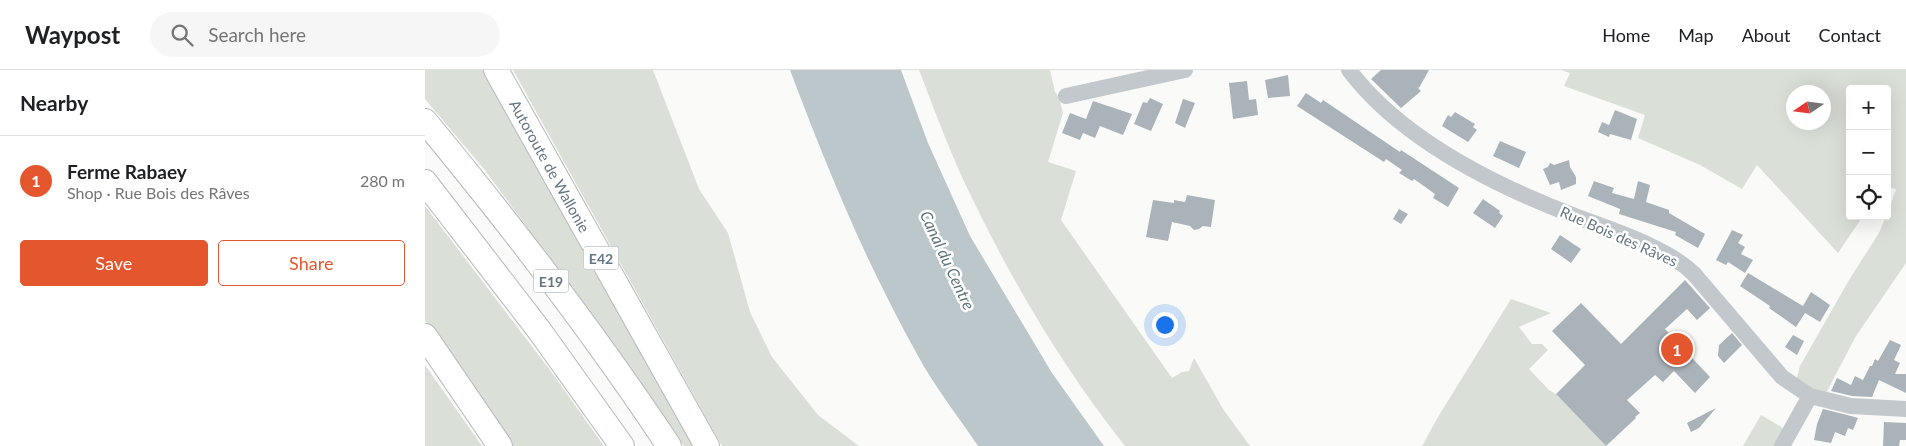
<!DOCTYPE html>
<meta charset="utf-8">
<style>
body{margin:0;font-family:Lato,sans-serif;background:#f6f6f6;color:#202124}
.controls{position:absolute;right:15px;top:15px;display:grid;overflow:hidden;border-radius:5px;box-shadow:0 5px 20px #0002}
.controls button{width:45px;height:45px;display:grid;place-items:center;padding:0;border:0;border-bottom:1px solid #e0e0e0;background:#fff;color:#202124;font:25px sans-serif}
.compass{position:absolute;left:1361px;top:15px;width:45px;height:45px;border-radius:50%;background:#fff;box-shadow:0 5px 20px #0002;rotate:257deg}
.you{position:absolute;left:739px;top:254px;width:18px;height:18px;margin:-12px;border:4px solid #fff;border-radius:50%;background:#1a73e8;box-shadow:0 0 0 8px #1a73e833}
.badge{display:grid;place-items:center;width:32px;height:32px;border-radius:50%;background:#e4572e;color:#fff;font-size:16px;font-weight:700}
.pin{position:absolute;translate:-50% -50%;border:2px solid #fff;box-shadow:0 1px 5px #0006}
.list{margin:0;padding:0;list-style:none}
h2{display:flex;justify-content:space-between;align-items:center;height:65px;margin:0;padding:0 20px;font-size:21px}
h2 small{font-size:16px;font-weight:400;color:#757577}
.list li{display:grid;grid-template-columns:32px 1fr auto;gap:15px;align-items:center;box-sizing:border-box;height:90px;padding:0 20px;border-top:1px solid #e0e0e0}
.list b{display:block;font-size:19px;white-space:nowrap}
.list p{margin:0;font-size:16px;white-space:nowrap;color:#757577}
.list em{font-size:16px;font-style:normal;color:#757577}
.actions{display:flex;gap:10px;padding:15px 20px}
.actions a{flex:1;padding:11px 0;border:1px solid #e4572e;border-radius:5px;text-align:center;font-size:18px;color:#e4572e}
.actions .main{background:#e4572e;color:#fff}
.icon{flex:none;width:28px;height:28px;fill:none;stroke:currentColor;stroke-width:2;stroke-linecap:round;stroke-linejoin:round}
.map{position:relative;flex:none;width:1481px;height:376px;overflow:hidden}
header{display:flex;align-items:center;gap:30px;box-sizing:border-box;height:70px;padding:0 25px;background:#fff;border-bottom:1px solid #e0e0e0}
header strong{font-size:24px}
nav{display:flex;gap:28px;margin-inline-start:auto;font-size:18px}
.search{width:350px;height:45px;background:#f6f6f6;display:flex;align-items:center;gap:12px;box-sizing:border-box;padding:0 18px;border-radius:28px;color:#757577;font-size:19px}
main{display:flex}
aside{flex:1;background:#fff}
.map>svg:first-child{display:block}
</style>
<header>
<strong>Waypost</strong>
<div class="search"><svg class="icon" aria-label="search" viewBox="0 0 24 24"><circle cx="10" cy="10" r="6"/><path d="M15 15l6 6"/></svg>Search here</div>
<nav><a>Home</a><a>Map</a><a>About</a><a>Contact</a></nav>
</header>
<main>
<aside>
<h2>Nearby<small></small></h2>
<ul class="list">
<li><span class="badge">1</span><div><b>Ferme Rabaey</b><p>Shop · Rue Bois des Râves</p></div><em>280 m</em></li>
</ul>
<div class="actions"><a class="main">Save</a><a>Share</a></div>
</aside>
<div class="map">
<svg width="1481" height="376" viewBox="0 0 1481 376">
<rect width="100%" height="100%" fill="#fafaf8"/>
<path fill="#dadfd7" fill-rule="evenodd" d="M0,0h64l209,376h-14l-143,-200 -57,-77 -59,-70z
M88,0h140l46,119 29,44 22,79 22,45 46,58 41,31h-137z
M494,0h131l5,22 4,5 4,16 -15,49 28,9 -15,49 111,158 10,-6 7,-1 5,-13 29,51 27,37h-125c-60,-76 -110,-159 -152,-246 -21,-42 -37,-86 -54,-130z
M1136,0h345v193l-50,73 -33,63 -28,-14 5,-19 49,-86 30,-47 7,-17h1l9,-27 -9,-2v-98h-37v127h13l-25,37 -81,-88 -15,24 -42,-24 -62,-27 7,-23 -81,-29 6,-13zM1368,22h30v30h-30z
M0,136l125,164 54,76h-92l-87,-125z
M1086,229l40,14 -32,14 13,17h10l6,6 -19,19 20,21 7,4 50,52h-184l16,-29z
M0,295l57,81h-57z
M1336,345l29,17 -8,14h-39z"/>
<path fill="#bbc7cb" d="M365,0h111l27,73 42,93 82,137 52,73h-126c-20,-30 -44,-60 -61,-92 -51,-91 -90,-186 -127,-284z"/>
<path fill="#aab3b9" d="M956,0h48l-10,18 -2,-1 4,4 -20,17 -30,-29z
M863,5l2,21 -22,2 -3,-18z
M822,11l2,19 7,-1 2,16 -25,4 -4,-36z
M881,23l15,10 2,-3 77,52 1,-2 58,38 -11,19 -15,-9 2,-4 -21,-15 -2,2 -13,-8 3,-3 -16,-11 -2,3 -87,-56z
M725,28l13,6 -12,27 -17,-7 9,-22 4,1z
M758,29l12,4 -10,25 -10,-5z
M668,31l39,13 -9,21 -23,-9 -5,12 -12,-5 -3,7 -18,-7 8,-20 16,6z
M1190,40l22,9 -6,21 -21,-6 -1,3 -11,-5 4,-10 7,3z
M1030,42l20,12 -2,3 4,3 -9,12 -26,-16 6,-11 3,2z
M1075,71l26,11 -7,16 -26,-12z
M1144,90l1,7 6,10v7l-15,6 -2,-8 -9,3 -7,-16 5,-2 2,-4 4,2z
M1169,111l20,7 -2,5 22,6 4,-18 12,4 -4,17 23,8v3l36,21 -7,14 -23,-13 1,-3 -57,-18 1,-5 -32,-13z
M762,125l28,5 -4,27 -8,-1 -4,3 -5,1 -4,-4 -18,-4 -4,19 -22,-4 7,-37 21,3v-3l11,2z
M1058,129l17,12 -1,2 4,3 -8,12 -22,-15z
M974,139l9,5 -7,10 -8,-5z
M1307,160l11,5 -5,8 7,4 -4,7 12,6 -8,13 -17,-11 -2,3 -10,-5z
M1135,165l21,14 -10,14 -20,-14z
M1323,203l55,33 8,-14 19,13 -10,17 -15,-9 -9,14 -27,-19 1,-2 -30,-20z
M1260,210l25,28 -13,12 -10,-11 -22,20 45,48 -15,16 -21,-22 -11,11 -8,-7 -28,25 13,13 -5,4 1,1 -30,28 -50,-52 29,-29 -33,-34 29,-28 40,41z
M1307,263l10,12 -18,18 -6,-7 1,-11z
M1368,265l11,6 -7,14 -12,-8z
M1465,270l11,5 -7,15 6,3 -5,11h11v19l-27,-13 -7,17 -20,-1 -21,-5 6,-13 14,7 4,-9 8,4 7,-14h2l3,-7 3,2z
M1291,338l-17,20 -8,4 -4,-9z
M1398,339l28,7 7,2 -5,12 -5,-2 -3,8 -10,-4 -4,11 -17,-3 3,-16z
M1459,352l22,1v17h-6l-1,6h-16z"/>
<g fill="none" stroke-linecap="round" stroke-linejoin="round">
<g stroke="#b4b9bd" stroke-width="26">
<path id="highway" d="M71,0l211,376
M0,51c86,104 169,212 244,325
M0,112l114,148 83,116
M0,266l75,110"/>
</g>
<path stroke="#c3c8cc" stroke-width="16" d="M924,0c52,69 147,116 226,146 36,14 92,31 119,58l88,103 28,19 41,10 55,3
M641,26l119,-26
M1357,376l28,-50"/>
<use href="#highway" stroke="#fff" stroke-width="24"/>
</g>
<g text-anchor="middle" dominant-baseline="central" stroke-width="5" stroke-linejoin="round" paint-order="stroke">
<g fill="#fff" stroke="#939fa8" stroke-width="1">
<rect x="158.5" y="176.5" width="35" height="23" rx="4"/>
<rect x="108.5" y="199.5" width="35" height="23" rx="4"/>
</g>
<g font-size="14" font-weight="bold" fill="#657683">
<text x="176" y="188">E42</text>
<text x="126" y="211">E19</text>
</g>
<g font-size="15" fill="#657683" stroke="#fff">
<text transform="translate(125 96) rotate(61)">Autoroute de Wallonie</text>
<text transform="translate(1194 166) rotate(24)">Rue Bois des Râves</text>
</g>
<g font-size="16" font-style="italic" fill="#60757c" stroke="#fff">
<text transform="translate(523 190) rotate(65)">Canal du Centre</text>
</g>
</g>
</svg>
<div class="controls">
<button>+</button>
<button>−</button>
<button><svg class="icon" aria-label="locate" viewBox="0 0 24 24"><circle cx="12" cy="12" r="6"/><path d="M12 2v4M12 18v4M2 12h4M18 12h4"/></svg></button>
</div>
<svg class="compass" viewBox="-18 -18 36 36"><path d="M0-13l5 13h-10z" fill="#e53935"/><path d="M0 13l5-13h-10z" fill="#757577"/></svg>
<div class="you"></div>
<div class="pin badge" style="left:1252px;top:279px">1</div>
</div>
</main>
